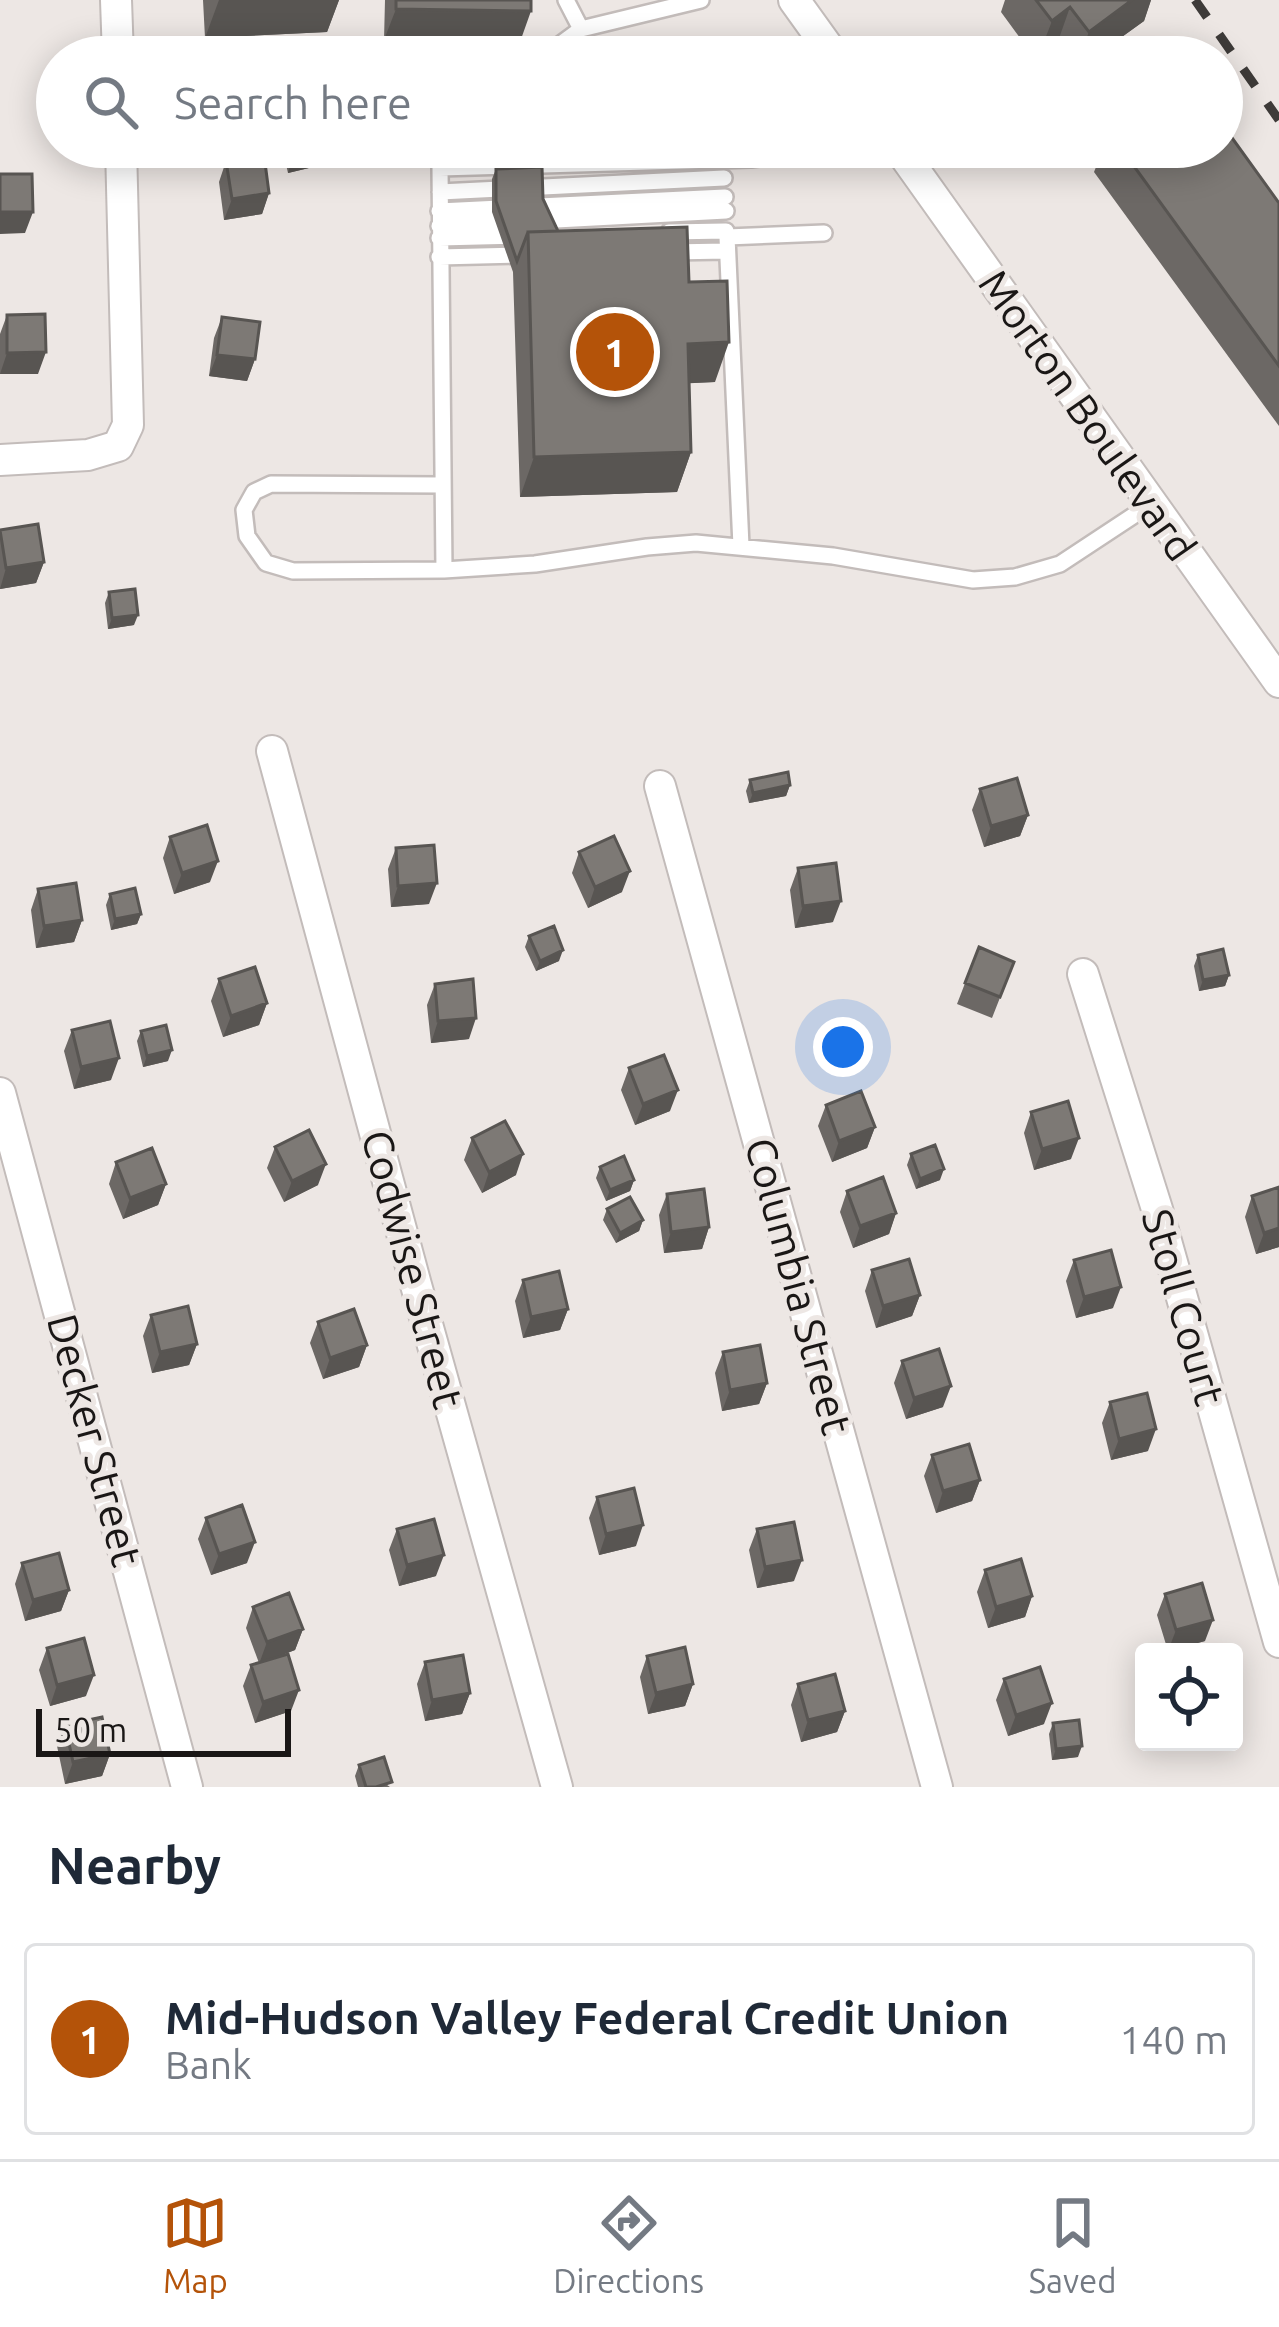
<!DOCTYPE html>
<style>
body{margin:0;font-family:Ubuntu,sans-serif;background:#f2f2f3;color:#1f2937}
.controls{position:absolute;right:36px;bottom:36px;display:grid;overflow:hidden;border-radius:12px;box-shadow:0 6px 30px #0003}
.controls button{width:108px;height:108px;display:grid;place-items:center;padding:0;border:0;border-bottom:3px solid #e0e1e3;background:#fff;color:#1f2937;font:60px sans-serif}
.scale{position:absolute;left:36px;bottom:30px;width:255px;box-sizing:border-box;padding-left:12px;border:6px solid #1a1716;border-top:0;font-size:33px;line-height:42px;white-space:nowrap;color:#1a1716;-webkit-text-stroke:9px #ede7e4;paint-order:stroke}
.you{position:absolute;left:843px;top:1047px;width:42px;height:42px;margin:-30px;border:9px solid #fff;border-radius:50%;background:#1a73e8;box-shadow:0 0 0 18px #1a73e833}
.badge{display:grid;place-items:center;width:78px;height:78px;border-radius:50%;background:#b45309;color:#fff;font-size:39px;font-weight:700}
.pin{position:absolute;translate:-50% -50%;border:6px solid #fff;box-shadow:0 3px 12px #0006}
.list{margin:0;padding:0;list-style:none}
h2{display:flex;justify-content:space-between;align-items:center;height:156px;margin:0;padding:0 48px;font-size:51px}
h2 small{font-size:39px;font-weight:400;color:#747a83}
.list li{display:grid;grid-template-columns:78px 1fr auto;gap:36px;align-items:center;box-sizing:border-box;height:192px;margin:0 24px 24px;padding:0 24px;border:3px solid #e0e1e3;border-radius:12px}
.list b{display:block;font-size:45px;white-space:nowrap}
.list p{margin:0;font-size:39px;white-space:nowrap;color:#747a83}
.list em{font-size:39px;font-style:normal;color:#747a83}
.icon{flex:none;width:66px;height:66px;fill:none;stroke:currentColor;stroke-width:2;stroke-linecap:round;stroke-linejoin:round}
.map{position:relative;flex:none;width:1279px;height:1787px;overflow:hidden}
.search{position:absolute;background:#fff;box-shadow:0 6px 30px #0003;left:36px;right:36px;top:36px;height:132px;display:flex;align-items:center;gap:30px;box-sizing:border-box;padding:0 42px;border-radius:66px;color:#747a83;font-size:45px}
.sheet{height:372px;background:#fff}
nav{display:flex;justify-content:space-around;align-items:center;box-sizing:border-box;height:168px;border-top:3px solid #e0e1e3;background:#fff;font-size:33px;color:#747a83}
nav a{display:grid;justify-items:center;gap:6px}
nav .on{color:#b45309}
.map>svg:first-child{display:block}
</style>
<div class="map">
<svg width="1279" height="1787" viewBox="0 0 1279 1787">
<rect width="100%" height="100%" fill="#ede7e4"/>
<g fill="none" stroke-linecap="round" stroke-linejoin="round">
<g stroke="#c3bcba" stroke-width="20">
<path id="service" d="M566,0l15,29
M543,57l38,-28 120,-29
M440,192l284,-14
M439,211l286,-14
M537,221l189,-10
M439,226l74,-4
M669,232l57,-1
M439,238l80,-2
M670,252l57,-1
M439,257l87,-2
M441,485l-170,-1 -17,8 -10,18 3,26 19,27 27,8 151,-1 91,-6 112,-17 49,-4 137,13 140,24 42,-3 45,-13 91,-60
M741,546l-14,-309 97,-4
M444,570l-4,-402 311,-9 40,-5 9,-7"/>
</g>
<g stroke="#c3bcba" stroke-width="34">
<path id="minor" d="M116,0l2,57
M794,0l41,57
M898,147l381,535
M0,460l88,-5 30,-9 10,-21 -7,-278
M272,751l144,534 141,502
M660,786l277,1001
M1083,974l74,235 122,433
M0,1093l187,694"/>
</g>
<use href="#service" stroke="#fff" stroke-width="15"/>
<use href="#minor" stroke="#fff" stroke-width="30"/>
<path stroke="#3e3b39" stroke-width="9" stroke-dasharray="21 21" stroke-linecap="butt" d="M1195,0l84,120"/>
</g>
<path fill="#6c6865" d="M203,0h136l-12,32 -122,6z
M385,0h146l-11,42 -136,-2z
M1005,0h146l-7,21 -50,36h-31l-7,-10 -14,10h-8l-33,-45z
M282,147h33l-2,20 -25,6z
M1104,147h118l57,56v223l-185,-254z
M226,161l43,32 -7,21 -38,6 -5,-38z
M496,169l47,30 15,32 131,51 26,100 -26,1 2,69 -14,40 -157,5 -7,-225 -21,-60v-33z
M7,315l31,59h-38v-40z
M222,317l33,42 -8,22 -38,-5 5,-38z
M0,530l44,32 -8,21 -36,6z
M109,592l25,33 -26,4 -3,-26z
M750,780l40,5 -4,11 -37,7 -3,-12z
M980,789l48,26 -8,21 -36,11 -12,-37z
M170,837l40,45 -36,12 -11,-36z
M396,848l33,56 -38,3 -3,-38z
M579,852l43,40 -34,16 -16,-35z
M798,868l35,54 -38,6 -5,-38z
M38,889l44,31 -8,22 -38,6 -5,-38z
M110,894l31,20 -4,10 -26,6 -5,-25z
M529,936l30,25 -23,10 -11,-24z
M979,947l35,15 -22,56 -35,-14z
M1198,955l31,20 -4,11 -26,5 -5,-25z
M219,979l48,24 -8,22 -36,12 -12,-36z
M435,984l34,55 -38,4 -4,-38z
M72,1030l39,50 -37,9 -10,-38z
M141,1031l27,30 -25,6 -6,-26z
M629,1068l41,43 -35,14 -14,-35z
M826,1105l49,22 -8,21 -35,14 -14,-36z
M1031,1112l40,47 -37,11 -10,-37z
M472,1138l44,37 -34,18 -18,-33z
M275,1147l43,38 -34,17 -17,-34z
M911,1154l29,26 -24,9 -9,-24z
M116,1162l50,22 -8,21 -35,14 -14,-35z
M600,1167l34,13 -4,11 -24,10 -10,-23z
M847,1191l49,22 -7,21 -36,14 -13,-36z
M667,1194l42,33 -7,22 -38,4 -5,-38z
M1252,1196l27,51 -23,7 -11,-37z
M607,1209l36,11 -4,11 -23,12 -13,-23z
M1074,1260l39,48 -37,10 -10,-37z
M872,1270l48,25 -8,21 -36,12 -11,-37z
M523,1280l45,29 -8,21 -37,8 -8,-37z
M151,1315l46,29 -8,21 -37,8 -9,-37z
M318,1322l49,23 -8,22 -36,12 -13,-36z
M723,1352l44,31 -8,21 -37,7 -7,-38z
M902,1361l41,46 -37,12 -12,-36z
M1110,1402l38,49 -37,9 -9,-37z
M932,1455l48,25 -8,21 -36,12 -12,-37z
M597,1497l39,49 -37,9 -10,-37z
M206,1518l41,45 -36,12 -13,-36z
M397,1529l39,47 -37,10 -10,-36z
M757,1529l37,52 -37,7 -8,-38z
M22,1563l47,27 -8,21 -36,10 -10,-37z
M985,1570l47,26 -7,21 -37,11 -11,-36z
M1165,1594l40,47 -37,10 -11,-36z
M253,1607l50,22 -8,21 -19,7 15,54 -36,12 -12,-37 8,-21 8,-2 -13,-35z
M47,1648l39,48 -36,10 -11,-36z
M647,1656l46,28 -8,22 -37,8 -8,-37z
M425,1662l45,31 -8,21 -37,7 -8,-37z
M1004,1679l40,45 -36,12 -12,-36z
M798,1684l47,27 -8,21 -36,10 -10,-37z
M1053,1723l25,34 -26,3 -3,-26z
M65,1725l45,29 -8,22 -37,8 -8,-38z
M359,1765l31,22h-32l-3,-11z"/>
<path fill="#585552" d="M219,0h120l-12,32 -122,6z
M1132,0h19l-7,21 -50,36h-15l10,-25z
M1070,7l-14,40 -14,10h-4l14,-36z
M396,9l135,2 -11,31 -136,-2z
M317,157l-4,10 -25,6 3,-11z
M269,193l-7,21 -38,6 8,-21z
M0,212h33l-8,21 -25,1z
M729,342l-14,40 -41,2 14,-40z
M46,352l-8,22h-38l7,-21z
M217,355l38,4 -8,22 -38,-5z
M691,452l-14,40 -157,5 14,-40z
M44,562l-8,21 -36,6 6,-21z
M138,615l-4,10 -26,4 4,-11z
M790,785l-4,11 -37,7 4,-10z
M1028,815l-8,21 -36,11 7,-21z
M218,861l-8,21 -36,12 8,-21z
M630,871l-8,21 -34,16 7,-21z
M437,883l-8,21 -38,3 7,-21z
M841,901l-8,21 -38,6 8,-22z
M141,914l-4,10 -26,6 4,-11z
M82,920l-8,22 -38,6 8,-22z
M563,950l-4,11 -23,10 4,-10z
M1229,975l-4,11 -26,5 4,-11z
M267,1003l-8,22 -36,12 8,-21z
M476,1018l-7,21 -38,4 7,-22z
M172,1050l-4,11 -25,6 4,-11z
M119,1058l-8,22 -37,9 7,-22z
M678,1090l-8,21 -35,14 8,-21z
M875,1127l-8,21 -35,14 7,-21z
M1079,1138l-8,21 -37,11 8,-21z
M523,1154l-7,21 -34,18 7,-21z
M326,1164l-8,21 -34,17 8,-21z
M944,1169l-4,11 -24,9 4,-10z
M634,1180l-4,11 -24,10 4,-11z
M166,1184l-8,21 -35,14 7,-21z
M896,1213l-7,21 -36,14 7,-22z
M643,1220l-4,11 -23,12 4,-10z
M709,1227l-7,22 -38,4 7,-21z
M1279,1228v19l-23,7 8,-21z
M1121,1287l-8,21 -37,10 8,-21z
M920,1295l-8,21 -36,12 7,-22z
M568,1309l-8,21 -37,8 8,-21z
M197,1344l-8,21 -37,8 8,-21z
M367,1345l-8,22 -36,12 7,-21z
M767,1383l-8,21 -37,7 8,-21z
M951,1386l-8,21 -37,12 8,-21z
M1156,1429l-8,22 -37,9 8,-21z
M980,1480l-8,21 -36,12 7,-22z
M643,1525l-7,21 -37,9 7,-21z
M255,1542l-8,21 -36,12 8,-21z
M444,1555l-8,21 -37,10 8,-21z
M802,1560l-8,21 -37,7 8,-21z
M69,1590l-8,21 -36,10 8,-21z
M1032,1596l-7,21 -37,11 8,-21z
M1213,1620l-8,21 -37,10 8,-21z
M303,1629l-8,21 -36,14 8,-22z
M94,1675l-8,21 -36,10 7,-21z
M693,1684l-8,22 -37,8 8,-21z
M299,1690l-8,21 -36,12 8,-21z
M470,1693l-8,21 -37,7 7,-21z
M1052,1703l-8,21 -36,12 8,-21z
M845,1711l-8,21 -36,10 7,-22z
M1082,1746l-4,11 -26,3 4,-11z
M110,1754l-8,22 -37,8 8,-22z"/>
<path fill="#7d7975" stroke="#585552" stroke-width="3" d="M396,0h135v11l-135,-2z
M1036,0h96l-43,32 -19,-25 -18,14z
M1222,124l57,79v163l-159,-219h102z
M289,147h26l2,10 -26,5z
M264,155l5,38 -37,6 -6,-38z
M542,167l1,32 15,32 -30,1 -11,29 -21,-60v-32z
M0,174h32l1,38h-33z
M687,227l2,55 38,-1 2,61 -41,2 3,108 -157,5 -6,-225z
M45,314l1,38 -39,1v-38z
M222,317l38,5 -5,37 -38,-4z
M38,524l6,38 -38,6 -6,-38z
M135,589l3,26 -26,3 -3,-26z
M788,772l2,13 -37,8 -3,-13z
M1017,778l11,37 -37,11 -11,-37z
M207,825l11,36 -36,12 -12,-36z
M614,836l16,35 -35,16 -16,-35z
M434,845l3,38 -39,3 -2,-38z
M836,863l5,38 -38,5 -5,-38z
M76,883l6,37 -38,6 -6,-37z
M135,888l6,26 -26,5 -5,-25z
M554,926l9,24 -23,11 -11,-25z
M979,947l35,15 -14,35 -35,-14z
M1223,949l6,26 -26,5 -5,-25z
M255,967l12,36 -36,13 -12,-37z
M473,979l3,39 -38,3 -3,-37z
M110,1021l9,37 -38,9 -9,-37z
M166,1025l6,25 -25,6 -6,-25z
M664,1055l14,35 -35,14 -14,-36z
M861,1091l14,36 -36,14 -13,-36z
M1068,1101l11,37 -37,11 -11,-37z
M505,1121l18,33 -34,18 -17,-34z
M309,1130l17,34 -34,17 -17,-34z
M935,1145l9,24 -24,10 -9,-25z
M152,1148l14,36 -36,14 -14,-36z
M624,1156l10,24 -24,10 -10,-23z
M883,1177l13,36 -36,13 -13,-35z
M1279,1187v41l-15,5 -12,-37z
M704,1189l5,38 -38,5 -4,-38z
M630,1197l13,23 -23,13 -13,-24z
M1111,1250l10,37 -37,10 -10,-37z
M909,1259l11,36 -37,11 -11,-36z
M559,1271l9,38 -37,8 -8,-37z
M188,1306l9,38 -37,8 -9,-37z
M354,1309l13,36 -37,13 -12,-36z
M760,1345l7,38 -37,7 -7,-38z
M939,1349l12,37 -37,12 -12,-37z
M1147,1393l9,36 -37,10 -9,-37z
M969,1444l11,36 -37,11 -11,-36z
M634,1488l9,37 -37,9 -9,-37z
M242,1505l13,37 -36,12 -13,-36z
M434,1519l10,36 -37,10 -10,-36z
M794,1522l8,38 -37,7 -8,-38z
M59,1553l10,37 -36,10 -11,-37z
M1021,1559l11,37 -36,11 -11,-37z
M1202,1583l11,37 -37,10 -11,-36z
M289,1593l14,36 -36,13 -14,-35z
M84,1638l10,37 -37,10 -10,-37z
M685,1647l8,37 -37,9 -9,-37z
M288,1654l11,36 -36,12 -12,-37z
M463,1655l7,38 -38,7 -7,-38z
M1040,1667l12,36 -36,12 -12,-36z
M835,1674l10,37 -37,9 -10,-36z
M102,1717l8,37 -37,8 -8,-37z
M1079,1720l3,26 -26,3 -3,-26z
M384,1757l8,25 -16,5h-10l-7,-22z"/>
<g text-anchor="middle" dominant-baseline="central" stroke-width="10" stroke-linejoin="round" paint-order="stroke">
<g font-size="42" fill="#1a1716" stroke="#ede7e4">
<text transform="translate(1088 415) rotate(55)">Morton Boulevard</text>
<text transform="translate(413 1269) rotate(75)">Codwise Street</text>
<text transform="translate(799 1286) rotate(75)">Columbia Street</text>
<text transform="translate(1184 1307) rotate(74)">Stoll Court</text>
<text transform="translate(95 1440) rotate(75)">Decker Street</text>
</g>
</g>
</svg>
<div class="controls">
<button><svg class="icon" aria-label="locate" viewBox="0 0 24 24"><circle cx="12" cy="12" r="6"/><path d="M12 2v4M12 18v4M2 12h4M18 12h4"/></svg></button>
</div>
<div class="scale">50 m</div>
<div class="you"></div>
<div class="pin badge" style="left:615px;top:352px">1</div>
<div class="search"><svg class="icon" aria-label="search" viewBox="0 0 24 24"><circle cx="10" cy="10" r="6"/><path d="M15 15l6 6"/></svg>Search here</div>
</div>
<section class="sheet">
<h2>Nearby<small></small></h2>
<ul class="list">
<li><span class="badge">1</span><div><b>Mid-Hudson Valley Federal Credit Union</b><p>Bank</p></div><em>140 m</em></li>
</ul>
</section>
<nav>
<a class="on"><svg class="icon" aria-label="map" viewBox="0 0 24 24"><path d="M3 6l6-2 6 2 6-2v14l-6 2-6-2-6 2zM9 4v14M15 6v14"/></svg>Map</a>
<a><svg class="icon" aria-label="directions" viewBox="0 0 24 24"><path d="M12 3l9 9-9 9-9-9zM9 14v-3h6M13 9l2 2-2 2"/></svg>Directions</a>
<a><svg class="icon" aria-label="saved" viewBox="0 0 24 24"><path d="M7 4h10v16l-5-4-5 4z"/></svg>Saved</a>
</nav>
